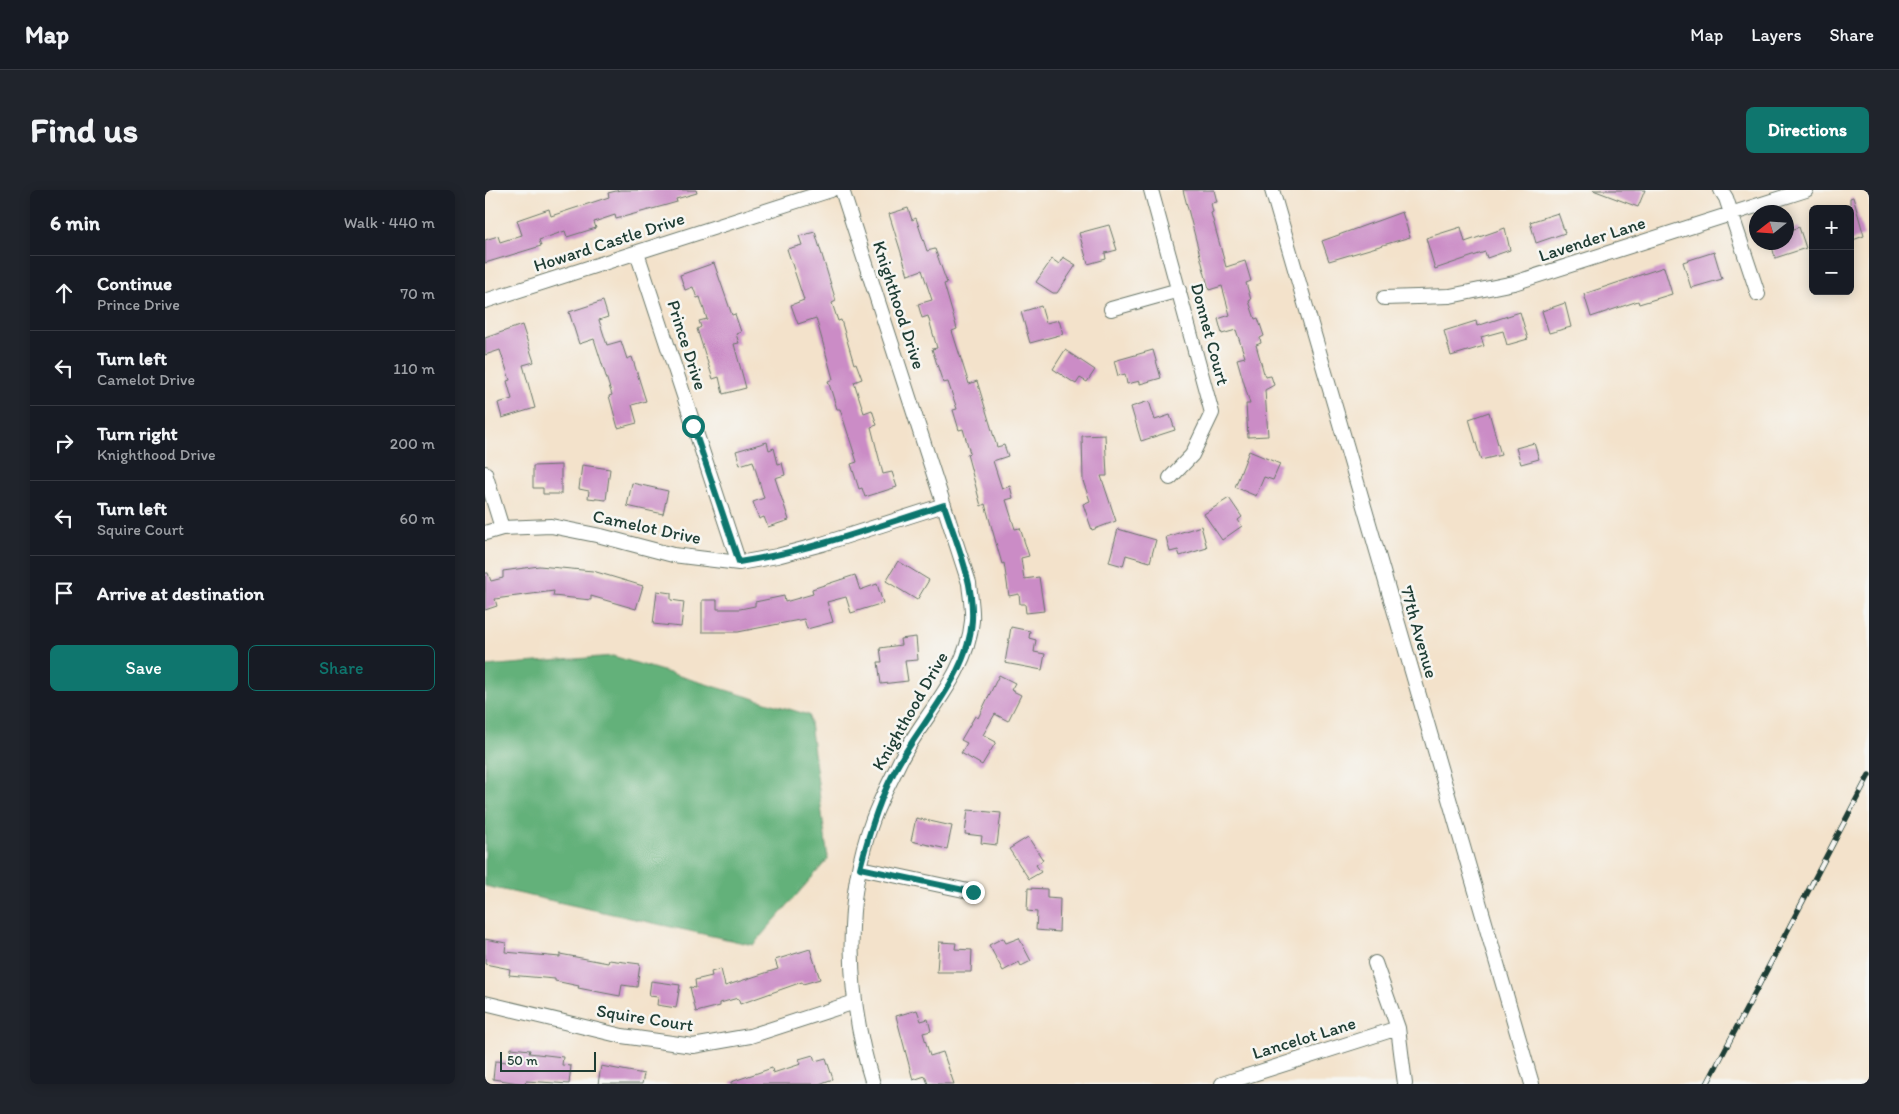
<!DOCTYPE html>
<meta charset="utf-8">
<style>
body{margin:0;font-family:Itim,sans-serif;background:#20242c;color:#f1f3f6}
.controls{position:absolute;right:15px;top:15px;display:grid;overflow:hidden;border-radius:8px;box-shadow:0 2px 12px #0003}
.controls button{width:45px;height:45px;display:grid;place-items:center;padding:0;border:0;border-bottom:1px solid #363941;background:#171b24;color:#f1f3f6;font:25px sans-serif}
.compass{position:absolute;left:1264px;top:15px;width:45px;height:45px;border-radius:50%;background:#171b24;box-shadow:0 2px 12px #0003;rotate:253deg}
.scale{position:absolute;left:15px;bottom:12px;width:96px;box-sizing:border-box;padding-left:5px;border:2px solid #1f3d34;border-top:0;font-size:14px;line-height:18px;white-space:nowrap;color:#1f3d34;-webkit-text-stroke:4px #f6f6f2;paint-order:stroke}
.stop{position:absolute;width:15px;height:15px;margin:-11px;border:4px solid #0f766e;border-radius:50%;background:#fff}
.stop.end{background:#0f766e;border-color:#fff;box-shadow:0 1px 5px #0008}
.list{margin:0;padding:0;list-style:none}
h2{display:flex;justify-content:space-between;align-items:center;height:65px;margin:0;padding:0 20px;font-size:21px}
h2 small{font-size:16px;font-weight:400;color:#9ea1a6}
.list li{display:grid;grid-template-columns:32px 1fr auto;gap:15px;align-items:center;box-sizing:border-box;height:75px;padding:0 20px;border-top:1px solid #363941}
.list b{display:block;font-size:19px;white-space:nowrap}
.list p{margin:0;font-size:16px;white-space:nowrap;color:#9ea1a6}
.list em{font-size:16px;font-style:normal;color:#9ea1a6}
.actions{display:flex;gap:10px;padding:15px 20px}
.actions a{flex:1;padding:11px 0;border:1px solid #0f766e;border-radius:8px;text-align:center;font-size:18px;color:#0f766e}
.actions .main{background:#0f766e;color:#fff}
.icon{flex:none;width:28px;height:28px;fill:none;stroke:currentColor;stroke-width:2;stroke-linecap:round;stroke-linejoin:round}
.map{position:relative;flex:none;width:1384px;height:894px;overflow:hidden;border-radius:8px}
header{display:flex;align-items:center;gap:30px;box-sizing:border-box;height:70px;padding:0 25px;background:#171b24;border-bottom:1px solid #363941}
header strong{font-size:24px}
nav{display:flex;gap:28px;margin-inline-start:auto;font-size:18px}
.intro{display:flex;align-items:center;justify-content:space-between;box-sizing:border-box;height:120px;padding:0 30px}
h1{margin:0;font-size:35px}
.button{padding:12px 22px;border-radius:8px;background:#0f766e;color:#fff;font-size:18px;font-weight:700}
main{display:flex;gap:30px;padding:0 30px}
aside{flex:1;background:#171b24;border-radius:8px;box-shadow:0 2px 12px #0003}
.map>svg:first-child{display:block}
</style>
<header>
<strong>Map</strong>
<nav><a>Map</a><a>Layers</a><a>Share</a></nav>
</header>
<div class="intro"><h1>Find us</h1><a class="button">Directions</a></div>
<main>
<aside>
<h2>6 min<small>Walk · 440 m</small></h2>
<ul class="list">
<li><svg class="icon" aria-label="ahead" viewBox="0 0 24 24"><path d="M12 20V5M6 11l6-6 6 6"/></svg><div><b>Continue</b><p>Prince Drive</p></div><em>70 m</em></li>
<li><svg class="icon" aria-label="left" viewBox="0 0 24 24"><path d="M17 20v-9H6M10 6l-5 5 5 5"/></svg><div><b>Turn left</b><p>Camelot Drive</p></div><em>110 m</em></li>
<li><svg class="icon" aria-label="right" viewBox="0 0 24 24"><path d="M7 20v-9h11M14 6l5 5-5 5"/></svg><div><b>Turn right</b><p>Knighthood Drive</p></div><em>200 m</em></li>
<li><svg class="icon" aria-label="left" viewBox="0 0 24 24"><path d="M17 20v-9H6M10 6l-5 5 5 5"/></svg><div><b>Turn left</b><p>Squire Court</p></div><em>60 m</em></li>
<li><svg class="icon" aria-label="arrive" viewBox="0 0 24 24"><path d="M6 21V4h12l-3 4 3 4H6"/></svg><div><b>Arrive at destination</b></div></li>
</ul>
<div class="actions"><a class="main">Save</a><a>Share</a></div>
</aside>
<div class="map">
<svg width="1384" height="894" viewBox="0 0 1384 894">
<rect width="100%" height="100%" fill="#f6f6f2"/>
<filter id="ink" filterUnits="userSpaceOnUse"><feTurbulence type="fractalNoise" baseFrequency=".02" numOctaves="2"/><feDisplacementMap in="SourceGraphic" scale="10" xChannelSelector="R" yChannelSelector="G"/><feConvolveMatrix kernelMatrix="1 2 1 2 8 2 1 2 1" color-interpolation-filters="sRGB"/></filter>
<filter id="wash" filterUnits="userSpaceOnUse"><feTurbulence type="fractalNoise" baseFrequency=".0096" numOctaves="4" result="noise"/><feDisplacementMap in="SourceGraphic" scale="20" xChannelSelector="R" yChannelSelector="G"/><feGaussianBlur stdDeviation="1.12" result="paint"/><feColorMatrix in="noise" values="0 0 0 0 0 0 0 0 0 0 0 0 0 0 0 0 0 1.4 0 .05"/><feComposite in="paint" operator="in"/></filter>
<g filter="url(#wash)">
<rect width="100%" height="100%" fill="#f3e2cb"/>
<path fill="#64b17a" stroke="#427757" d="M128,466l196,59 19,144 -75,86 -268,-59v-220z"/>
<g id="blocks">
<path fill="#cb8cc6" d="M135,0h76l1,3 -21,6 1,3 -14,4 -47,13 -1,-4 -21,7 2,6 -29,9 -2,-6 -26,9 2,6 -56,17v-23l13,-4 2,6 22,-7 -5,-15 32,-11 2,7 58,-19 -1,-4z
M698,0h31l3,12 -6,1 2,9 -2,1 15,54 19,-6 6,20 -5,2 5,17 -2,1 6,18 3,-1 6,18 -4,2 1,5 -5,2 9,32 6,-1 3,9 -9,5 3,46 -20,1 -2,-33h4l-13,-45 8,-2 -9,-27 -14,4 -4,-15 12,-4 -8,-29 -13,4z
M1108,0h52l-7,17z
M1368,7l11,39 -14,5v-43z
M423,18l4,12 4,-2 11,33 8,-2 12,34 -3,1 13,45 -5,2 17,53 8,-3 20,66 7,-2 4,11 -15,5 9,28 8,-3 3,12 -7,2 9,29 5,-1 9,28 -8,2 3,21 15,-2 5,34 -18,2 -1,-9h-5l-1,-10 -10,2 -5,-33 -2,1 -17,-60 -4,2 -14,-52 3,-1 -7,-24 -4,1 -6,-20 4,-1 -9,-27 -5,1 -11,-34 5,-1 -9,-32 -6,2 -4,-14 14,-4 -10,-30 -14,5 -19,-61z
M917,22l8,25 -81,24 -7,-20z
M1073,23l7,20 -29,10 -6,-21z
M624,35l8,25 -12,3 1,6 -18,5 -9,-31z
M976,37l4,15 40,-14 5,22 -23,8 -2,-6 -50,17 -9,-31z
M1314,37l7,21 -31,10 -4,-16h16v-11z
M330,42l21,69 -4,2 6,18 3,-1 13,44 2,-1 6,16 -8,3 10,31 8,-3 5,15 -6,2 12,47 9,-2 5,15 -32,10 -3,-9 -3,1 -8,-25 6,-2 -17,-53h-3l-9,-28 5,-2 -17,-61 -18,6 -7,-19 13,-5 -17,-51 15,-4 -3,-9z
M1229,62l8,27 -31,9 -8,-26z
M578,67l13,8 -19,28h-4l-17,-11 16,-23 7,5z
M229,73l18,52 3,-1 6,18 -5,2 3,9 -5,1 12,44 -23,6 -4,-17 -6,2 -16,-50 4,-2 -2,-6 8,-2 -7,-22 -3,1 -4,-11 -8,3 -5,-15z
M1179,77l8,27 -33,10 -1,-3 -47,16 -7,-23z
M118,111l5,16 -9,3 8,25 14,-4 6,18 5,-2 14,44 -14,4 5,18 -19,5 -9,-32 3,-1 -18,-56 -15,5 -10,-32z
M1080,113l6,24 -22,6 -7,-22z
M556,116l5,17 13,-3 4,14 -33,9 -9,-31z
M1035,122l8,27 -21,6 -4,-14 -22,6 3,9 -33,10 -7,-25 32,-10 1,5z
M37,135l12,37 -11,3 12,43 -33,10 -4,-15 14,-4 -5,-18 3,-1 -10,-30 -15,5v-17z
M580,160l30,20 -8,12 -7,-4 -4,6 -23,-15z
M668,160l8,28 -21,6v-3l-13,3 -2,-10 -7,2 -4,-15z
M664,211l6,19 15,-5 5,15 -34,11 -10,-34z
M1004,222l12,43 -20,5 -12,-41z
M620,245l2,41h-6l15,45 -24,9 -9,-26 7,-3 -7,-20 -1,-45z
M282,252l2,8 5,-2 4,16 4,-1 3,12 -10,3 14,42 -21,7 -4,-10 -5,2 -6,-17 11,-4 -11,-37 -13,4 -4,-14z
M1049,253l5,16 -18,5 -5,-16z
M764,261l31,13 -7,16 -9,-3 -8,19 -21,-9z
M76,275v29h-18v-6h-10v-22z
M97,275l28,4 -4,31 -18,-2 1,-7 -10,-2z
M147,293l36,8 -5,23 -36,-8z
M744,308l13,19 -4,3 4,6 -20,14 -18,-26z
M716,336l6,22 -27,8 -2,-6 -8,2 -4,-15z
M633,339l38,11 -6,22 -24,-7 -3,11 -14,-4z
M413,371l31,19 -12,20 -31,-19z
M54,376l54,5 50,15 -7,23 -45,-13v4l-38,-4 1,-5 -59,8 2,7 -12,4v-37h3l3,8 12,-3v-7z
M370,385l5,15 17,-6 6,19 -32,10 -5,-16 -19,5 6,20 -26,7 -3,-10 -66,13h-36v-32h15v9h23l15,-3v-4l29,-6 1,6 28,-8 -1,-5z
M172,401l14,2v7l13,2 -3,25 -28,-3z
M526,437l19,4 -1,7 7,2 -2,12 11,2 -3,16 -37,-7z
M431,447l2,23 -13,1 3,20 -27,3 -3,-22h4l-2,-14 21,-3 -1,-6z
M514,485l16,8 -4,7 10,5 -13,26 -13,-7 -12,21 13,7 -14,23 -21,-12 6,-10 -6,-3 14,-24 3,2z
M483,620l33,3 -4,32 -16,-2 1,-7 -17,-2z
M431,628l36,8 -5,23 -36,-8z
M543,647l15,23 -7,5 5,7 -12,7 -20,-30z
M543,698l19,1v9l13,1 -1,33 -23,-2 1,-18 -10,-1z
M518,748l3,5 13,-5 12,23 -10,5 -2,-4 -16,9 -14,-26z
M0,749l21,4 -1,9 55,5v-3l48,9 1,-3 31,4 -3,23 -15,-2 -2,11 -42,-8 1,-2 -24,-5v-2l-46,-4 1,-6 -25,-5z
M454,752l17,1 -1,6 17,1 -1,22h-34z
M325,759l10,30 -17,5 -1,-2 -62,22 -2,-6 -18,5v3l-24,6 -6,-25 6,1 -1,-8 17,-4 -1,-4 10,-3 4,17 53,-17 -3,-9z
M166,791l29,4 -4,23 -19,-3 1,-8 -9,-1z
M432,820l4,11 7,-2 3,12 -8,2 7,23 13,-4 11,32h-26l-3,-8 -12,4 -17,-64z
M26,858l19,2 -1,3 34,4 -1,8 9,1 -2,18 -43,-3 -1,3 -32,-5 2,-18 14,1z
M328,865l2,6 11,-3 7,21 -14,5h-88v-2l41,-14 1,5 28,-9 -2,-5z
M116,876l43,8 -2,10h-44z"/>
</g>
</g>
<g filter="url(#ink)">
<use href="#blocks" fill-opacity="0" stroke="#697769" stroke-width="1"/>
<g fill="none" stroke-linecap="round" stroke-linejoin="round">
<g stroke="#697769" stroke-width="16">
<path id="minor" d="M357,0l127,393c1,12 4,26 3,38 -5,54 -48,93 -72,140 -9,19 -20,39 -27,58 -31,83 -26,182 0,265
M666,0l61,223 -20,42 -22,23
M787,0l260,894
M1236,0l5,8 32,96
M152,63l102,310
M899,108l66,-2 64,-13 292,-93
M0,111l346,-111
M626,119l68,-19
M0,283l17,55
M0,343l17,-5 49,-2 50,10 72,19 66,8 38,-7 45,-12 122,-39
M375,678l113,24
M890,773l23,65 7,56
M0,813l137,33 71,10 57,-10 105,-34
M737,894l176,-56"/>
</g>
<use href="#minor" stroke="#fff" stroke-width="14"/>
<g stroke="#1f3d34" stroke-width="5.5">
<path id="rail" d="M1222,894l162,-309"/>
</g>
<use href="#rail" stroke="#f6f6f2" stroke-width="4" stroke-dasharray="11" stroke-linecap="butt"/>
</g>
</g>
<g fill="none" stroke-linecap="round" stroke-linejoin="round" filter="url(#ink)">
<path stroke="#0f766e" stroke-width="6" d="M208,236l46,136c70,-11 137,-35 205,-57 12,37 30,76 28,115 -3,51 -45,96 -70,138 -21,34 -32,72 -42,110l113,24"/>
</g>
<g text-anchor="middle" dominant-baseline="central" stroke-width="5" stroke-linejoin="round" paint-order="stroke">
<g font-size="18" fill="#1f3d34" stroke="#f6f6f2">
<text transform="translate(1107 49) rotate(-18)">Lavender Lane</text>
<text transform="translate(124 52) rotate(-18)">Howard Castle Drive</text>
<text transform="translate(414 115) rotate(72)">Knighthood Drive</text>
<text transform="translate(725 144) rotate(75)">Donnet Court</text>
<text transform="translate(202 155) rotate(72)">Prince Drive</text>
<text transform="translate(162 337) rotate(12)">Camelot Drive</text>
<text transform="translate(934 442) rotate(74)">77th Avenue</text>
<text transform="translate(425 521) rotate(-60)">Knighthood Drive</text>
<text transform="translate(160 828) rotate(9)">Squire Court</text>
<text transform="translate(819 848) rotate(-17)">Lancelot Lane</text>
</g>
</g>
</svg>
<div class="controls">
<button>+</button>
<button>−</button>
</div>
<svg class="compass" viewBox="-18 -18 36 36"><path d="M0-13l5 13h-10z" fill="#e53935"/><path d="M0 13l5-13h-10z" fill="#9ea1a6"/></svg>
<div class="scale">50 m</div>
<div class="stop" style="left:208px;top:236px"></div>
<div class="stop end" style="left:488px;top:702px"></div>
</div>
</main>
